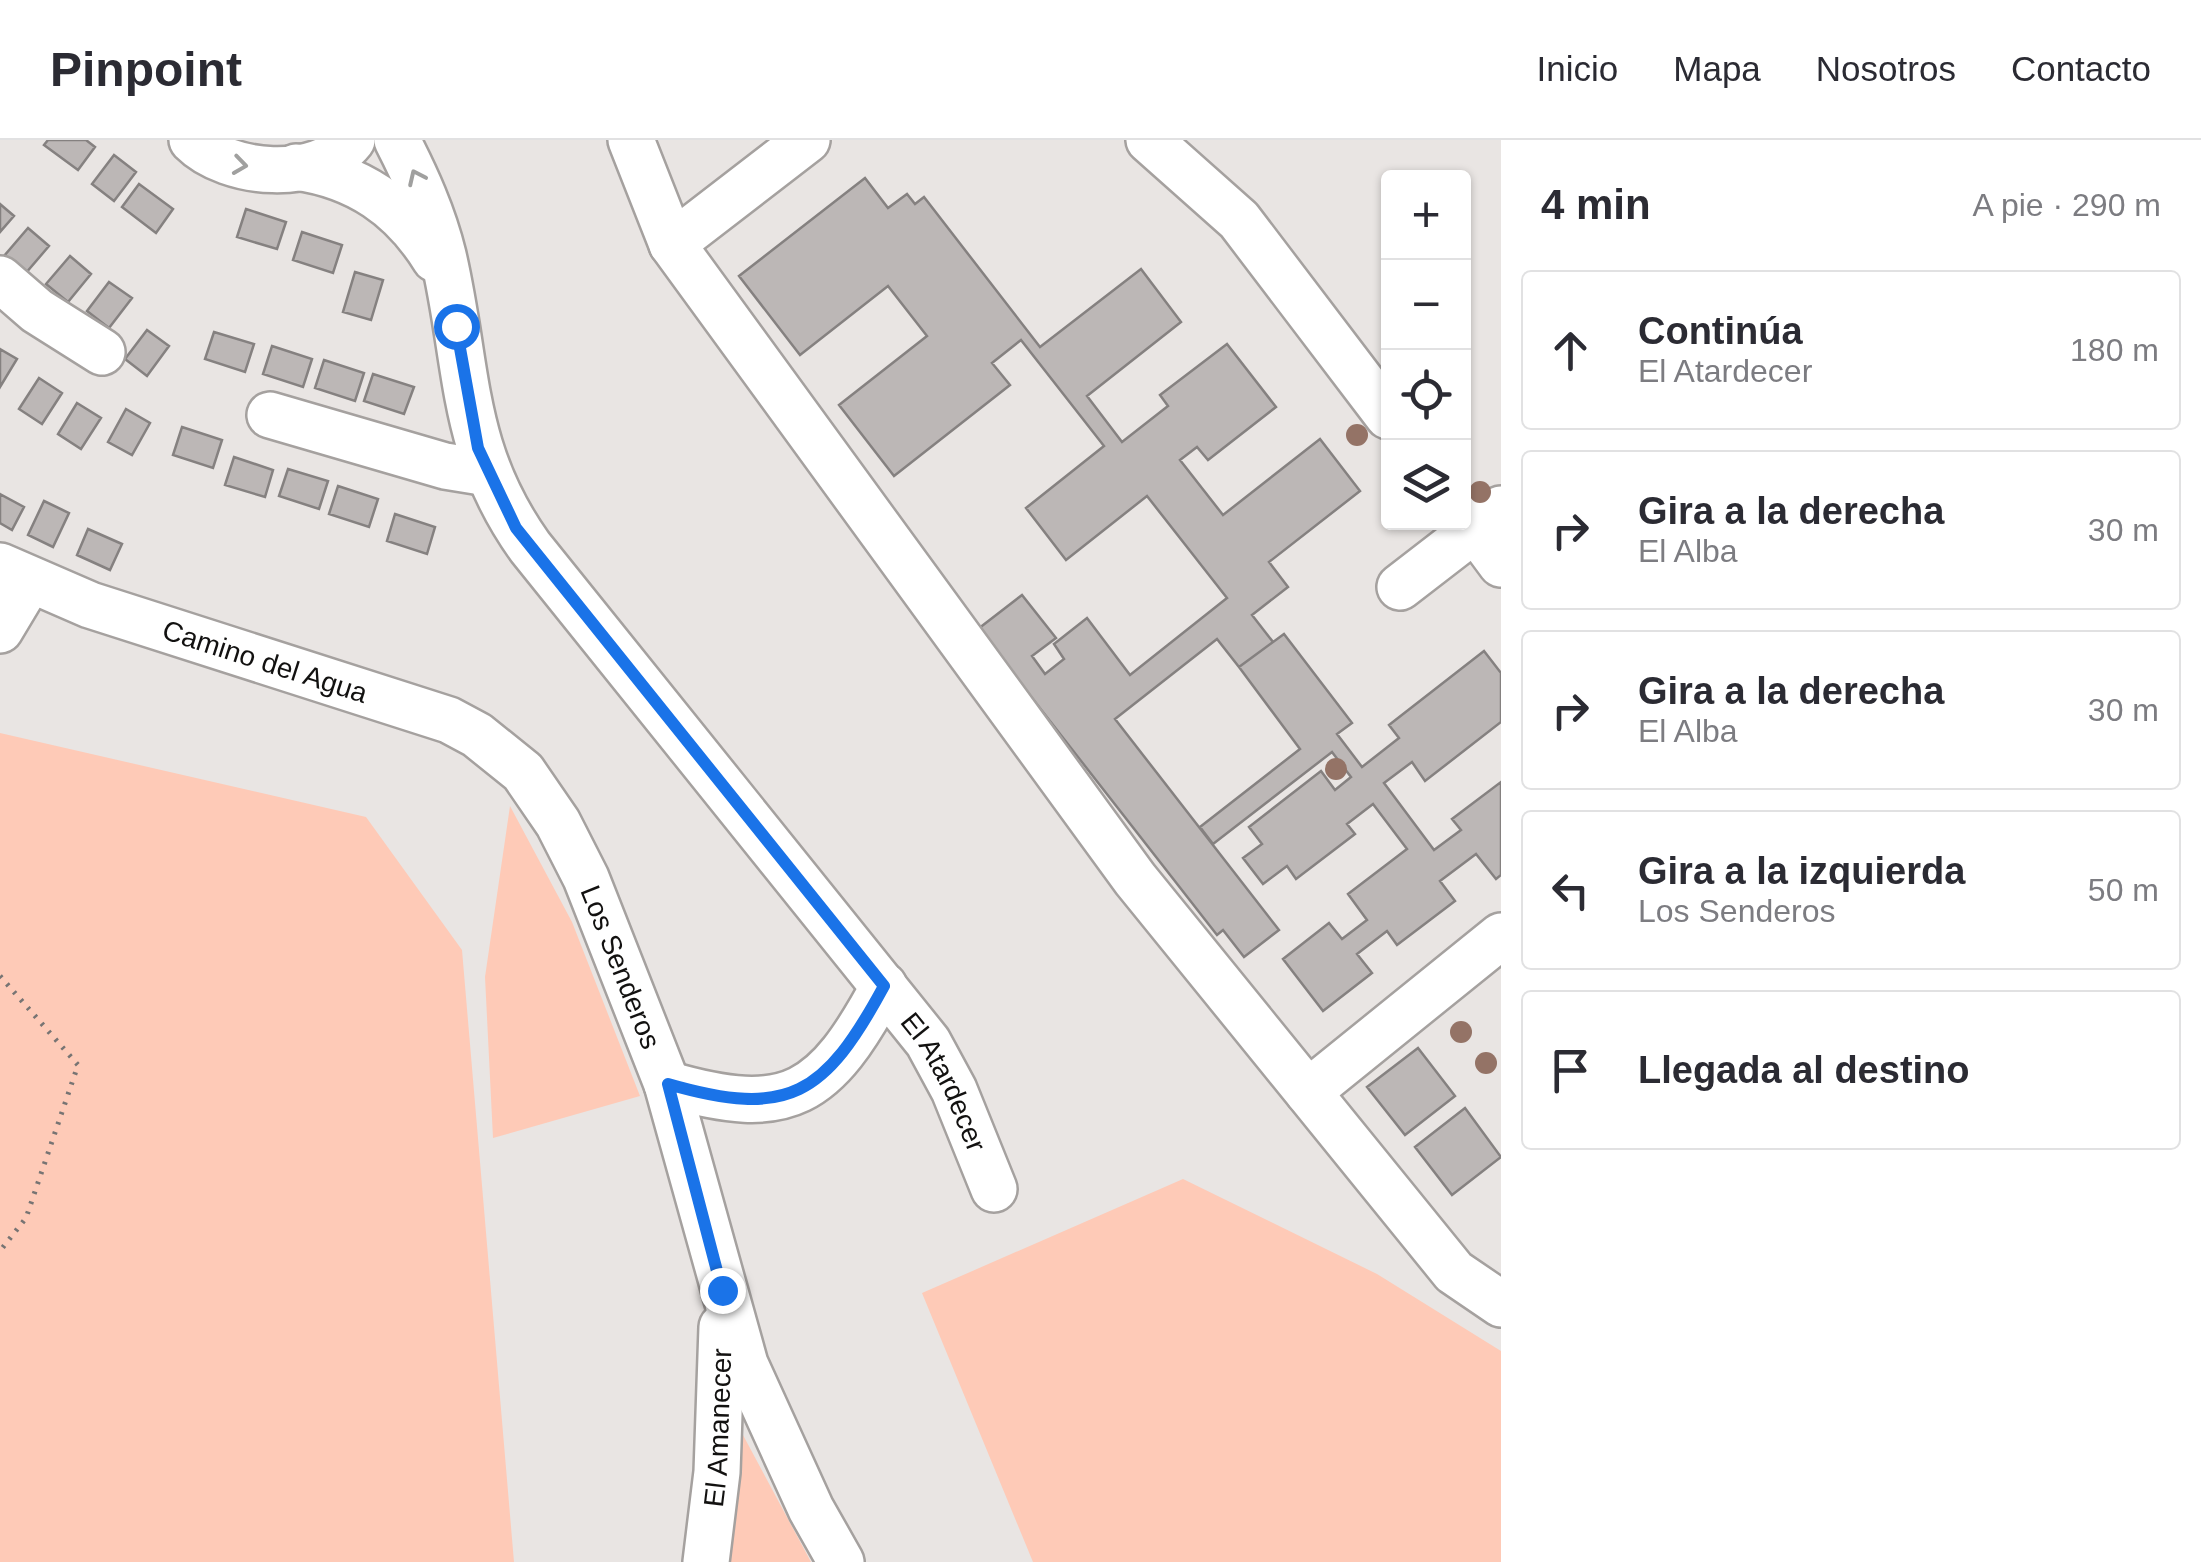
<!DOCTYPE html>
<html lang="es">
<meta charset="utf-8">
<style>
body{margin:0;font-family:Helvetica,sans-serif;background:#f7f7f7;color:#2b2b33}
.controls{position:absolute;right:30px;top:30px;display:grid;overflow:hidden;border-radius:10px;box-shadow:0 2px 8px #0004}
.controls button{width:90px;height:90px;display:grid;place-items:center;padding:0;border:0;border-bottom:2px solid #e1e1e2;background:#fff;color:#2b2b33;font:50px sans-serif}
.stop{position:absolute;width:30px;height:30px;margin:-22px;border:8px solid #1a73e8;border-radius:50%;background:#fff}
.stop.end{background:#1a73e8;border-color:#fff;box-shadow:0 2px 10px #0008}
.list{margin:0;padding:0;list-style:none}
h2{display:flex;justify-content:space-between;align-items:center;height:130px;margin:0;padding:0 40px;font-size:42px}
h2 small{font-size:32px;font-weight:400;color:#7c7c81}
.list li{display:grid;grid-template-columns:65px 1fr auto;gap:30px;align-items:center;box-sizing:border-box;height:160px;margin:0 20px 20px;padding:0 20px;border:2px solid #e1e1e2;border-radius:10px}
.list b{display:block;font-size:38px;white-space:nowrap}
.list p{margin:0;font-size:32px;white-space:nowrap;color:#7c7c81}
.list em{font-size:32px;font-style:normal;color:#7c7c81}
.icon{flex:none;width:55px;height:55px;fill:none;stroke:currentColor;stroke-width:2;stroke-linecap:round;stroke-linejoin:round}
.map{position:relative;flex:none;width:1501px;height:1422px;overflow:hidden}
header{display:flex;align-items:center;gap:60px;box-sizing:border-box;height:140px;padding:0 50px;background:#fff;border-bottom:2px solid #e1e1e2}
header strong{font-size:48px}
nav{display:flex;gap:55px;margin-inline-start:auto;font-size:35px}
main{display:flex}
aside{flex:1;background:#fff}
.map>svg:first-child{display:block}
</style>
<header>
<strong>Pinpoint</strong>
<nav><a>Inicio</a><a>Mapa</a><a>Nosotros</a><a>Contacto</a></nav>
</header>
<main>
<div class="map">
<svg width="1501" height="1422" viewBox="0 0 1501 1422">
<rect width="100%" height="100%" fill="#e9e5e3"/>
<path fill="#fecab7" d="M0,593l366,84 96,133 52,612h-514z
M510,666l62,116 68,174 -147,42 -8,-161z
M1183,1039l194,95 124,77v211h-468l-111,-269z
M736,1282l75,140h-92z"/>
<path fill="#bcb7b6" stroke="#858180" stroke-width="2.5" d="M48,0h38l9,7 -17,23 -34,-25z
M114,15l22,17 -22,29 -22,-17z
M865,38l23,30 19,-14 8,10 9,-7 116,150 101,-78 40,53 -94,74 35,46 46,-36 -8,-11 67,-51 49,63 -68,53 -11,-13 -17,13 43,55 97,-76 40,52 -91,71 19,25 -36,28 21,27 -34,25 -22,-28 -102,80 164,211 -35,27 -21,-27 -6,5 -239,-306 44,-34 34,43 -24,18 13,18 19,-15 -10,-15 33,-26 43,57 97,-77 -80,-102 -81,64 -40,-52 78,-62 -83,-106 -29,23 18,22 -116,91 -55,-71 88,-69 -39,-50 -88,69 -61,-79z
M139,44l34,25 -17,24 -34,-26z
M0,64l14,12 -14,16z
M246,69l40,13 -9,27 -40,-12z
M28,88l21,18 -24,28 -21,-18z
M302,92l40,13 -9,28 -40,-13z
M70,116l21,18 -23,28 -22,-18z
M355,132l28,8 -12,40 -28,-8z
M109,142l23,16 -23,30 -22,-17z
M147,190l22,16 -22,30 -22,-17z
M214,192l40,12 -9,28 -40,-13z
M272,206l40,13 -9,28 -40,-13z
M0,209l17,10 -17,28z
M324,220l40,13 -9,28 -40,-13z
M373,234l41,13 -10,27 -40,-13z
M39,238l23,15 -20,31 -23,-15z
M77,263l24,15 -20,31 -23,-15z
M126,269l24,14 -18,32 -24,-13z
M182,287l40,13 -9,28 -40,-13z
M234,317l39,13 -8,27 -40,-12z
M288,329l40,12 -9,28 -40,-13z
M338,346l40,13 -9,28 -40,-13z
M0,354l24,13 -12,23 -12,-7z
M44,361l25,12 -16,34 -25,-12z
M395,374l40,13 -8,27 -40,-13z
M88,389l34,15 -12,26 -33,-15z
M1284,494l68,89 -15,11 25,33 37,-29 -10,-13 95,-74 17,22v49l-76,59 -13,-19 -28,21 50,67 27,-20 -9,-11 49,-37v93l-5,4 -20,-25 -36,27 15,20 -58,44 -10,-14 -30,23 15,19 -49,38 -40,-52 46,-36 13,16 25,-19 -19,-26 59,-45 -34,-45 -26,20 8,10 -59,45 -9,-13 -24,18 -20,-26 19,-14 -13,-17 72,-56 14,19 16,-13 -19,-25 -119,92 -13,-17 100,-78 -61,-82z
M1418,908l37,48 -50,39 -38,-48z
M1465,968l36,49 -49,38 -37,-48z"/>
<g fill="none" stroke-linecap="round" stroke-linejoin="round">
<g stroke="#a5a19f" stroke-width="50">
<g id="minor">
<path d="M192,0c36,36 126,43 160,0"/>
<path id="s1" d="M397,0c19,37 36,74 46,115 26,111 16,193 87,292l398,495 26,48 40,99"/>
<path d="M631,0l41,104 463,635 319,393 47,32"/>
<path d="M1149,0l90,80 149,196"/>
<path d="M296,27c62,9 106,39 139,92"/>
<path d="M672,104l135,-104"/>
<path d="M0,139l37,32 65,41"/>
<path d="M270,275l175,51 43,7"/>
<path d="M1464,374l37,50"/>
<path id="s2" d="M0,426l90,39 359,115 28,15 46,37 35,51 28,55 81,206 78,280 66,145 30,53"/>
<path d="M1400,447l101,-78"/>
<path d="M0,490l30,-50"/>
<path d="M667,944c123,36 158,11 217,-98"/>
<path d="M1308,952l193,-156"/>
<path id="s3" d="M706,1422l11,-90 5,-145"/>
</g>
</g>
<path stroke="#777473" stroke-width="5" stroke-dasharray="2.5 8" stroke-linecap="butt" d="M0,836l78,89 -52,153 -26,33"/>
<use href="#minor" stroke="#fff" stroke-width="45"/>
</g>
<g fill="#947366">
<circle cx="1357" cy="295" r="11"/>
<circle cx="1480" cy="352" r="11"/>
<circle cx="1336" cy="629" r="11"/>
<circle cx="1461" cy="892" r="11"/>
<circle cx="1486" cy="923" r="11"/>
</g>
<defs><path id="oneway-chevron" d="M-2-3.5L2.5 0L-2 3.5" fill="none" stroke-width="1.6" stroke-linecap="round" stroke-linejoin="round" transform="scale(2.5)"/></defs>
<g stroke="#a0a09f">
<use href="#oneway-chevron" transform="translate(240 25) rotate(8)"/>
<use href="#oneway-chevron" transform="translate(416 37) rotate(-115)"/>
</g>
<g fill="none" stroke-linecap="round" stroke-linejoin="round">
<path stroke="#1a73e8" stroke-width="12" d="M456,186l22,122 38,80 368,458c-59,109 -95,133 -216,98l54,206"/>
</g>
<g text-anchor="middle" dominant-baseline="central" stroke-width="9" stroke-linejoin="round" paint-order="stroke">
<g font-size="28" fill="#121110" stroke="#f6f2f0">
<text stroke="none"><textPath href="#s2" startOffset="282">Camino del Agua</textPath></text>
<text stroke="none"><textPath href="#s2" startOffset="785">Los Senderos</textPath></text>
<text stroke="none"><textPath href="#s1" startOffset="1110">El Atardecer</textPath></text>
<text stroke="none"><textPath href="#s3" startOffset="135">El Amanecer</textPath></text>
</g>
</g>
</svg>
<div class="controls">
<button>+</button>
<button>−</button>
<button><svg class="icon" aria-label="locate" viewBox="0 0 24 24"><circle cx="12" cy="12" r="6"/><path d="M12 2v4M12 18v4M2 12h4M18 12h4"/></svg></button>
<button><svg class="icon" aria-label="layers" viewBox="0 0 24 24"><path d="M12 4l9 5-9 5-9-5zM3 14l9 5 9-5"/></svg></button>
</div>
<div class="stop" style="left:456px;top:186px"></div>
<div class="stop end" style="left:722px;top:1150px"></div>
</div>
<aside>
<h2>4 min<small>A pie · 290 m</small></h2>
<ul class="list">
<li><svg class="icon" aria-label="ahead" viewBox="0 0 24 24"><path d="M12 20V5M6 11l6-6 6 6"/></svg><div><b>Continúa</b><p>El Atardecer</p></div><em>180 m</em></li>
<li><svg class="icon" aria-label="right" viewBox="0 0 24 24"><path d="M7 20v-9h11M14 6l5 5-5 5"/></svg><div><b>Gira a la derecha</b><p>El Alba</p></div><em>30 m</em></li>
<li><svg class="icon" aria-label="right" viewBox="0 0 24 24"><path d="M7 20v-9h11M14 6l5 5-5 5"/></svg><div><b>Gira a la derecha</b><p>El Alba</p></div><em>30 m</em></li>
<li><svg class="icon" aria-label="left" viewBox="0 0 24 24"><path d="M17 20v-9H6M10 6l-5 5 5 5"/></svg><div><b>Gira a la izquierda</b><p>Los Senderos</p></div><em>50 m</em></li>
<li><svg class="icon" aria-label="arrive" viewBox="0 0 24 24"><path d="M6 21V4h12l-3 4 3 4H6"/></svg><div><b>Llegada al destino</b></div></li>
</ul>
</aside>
</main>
